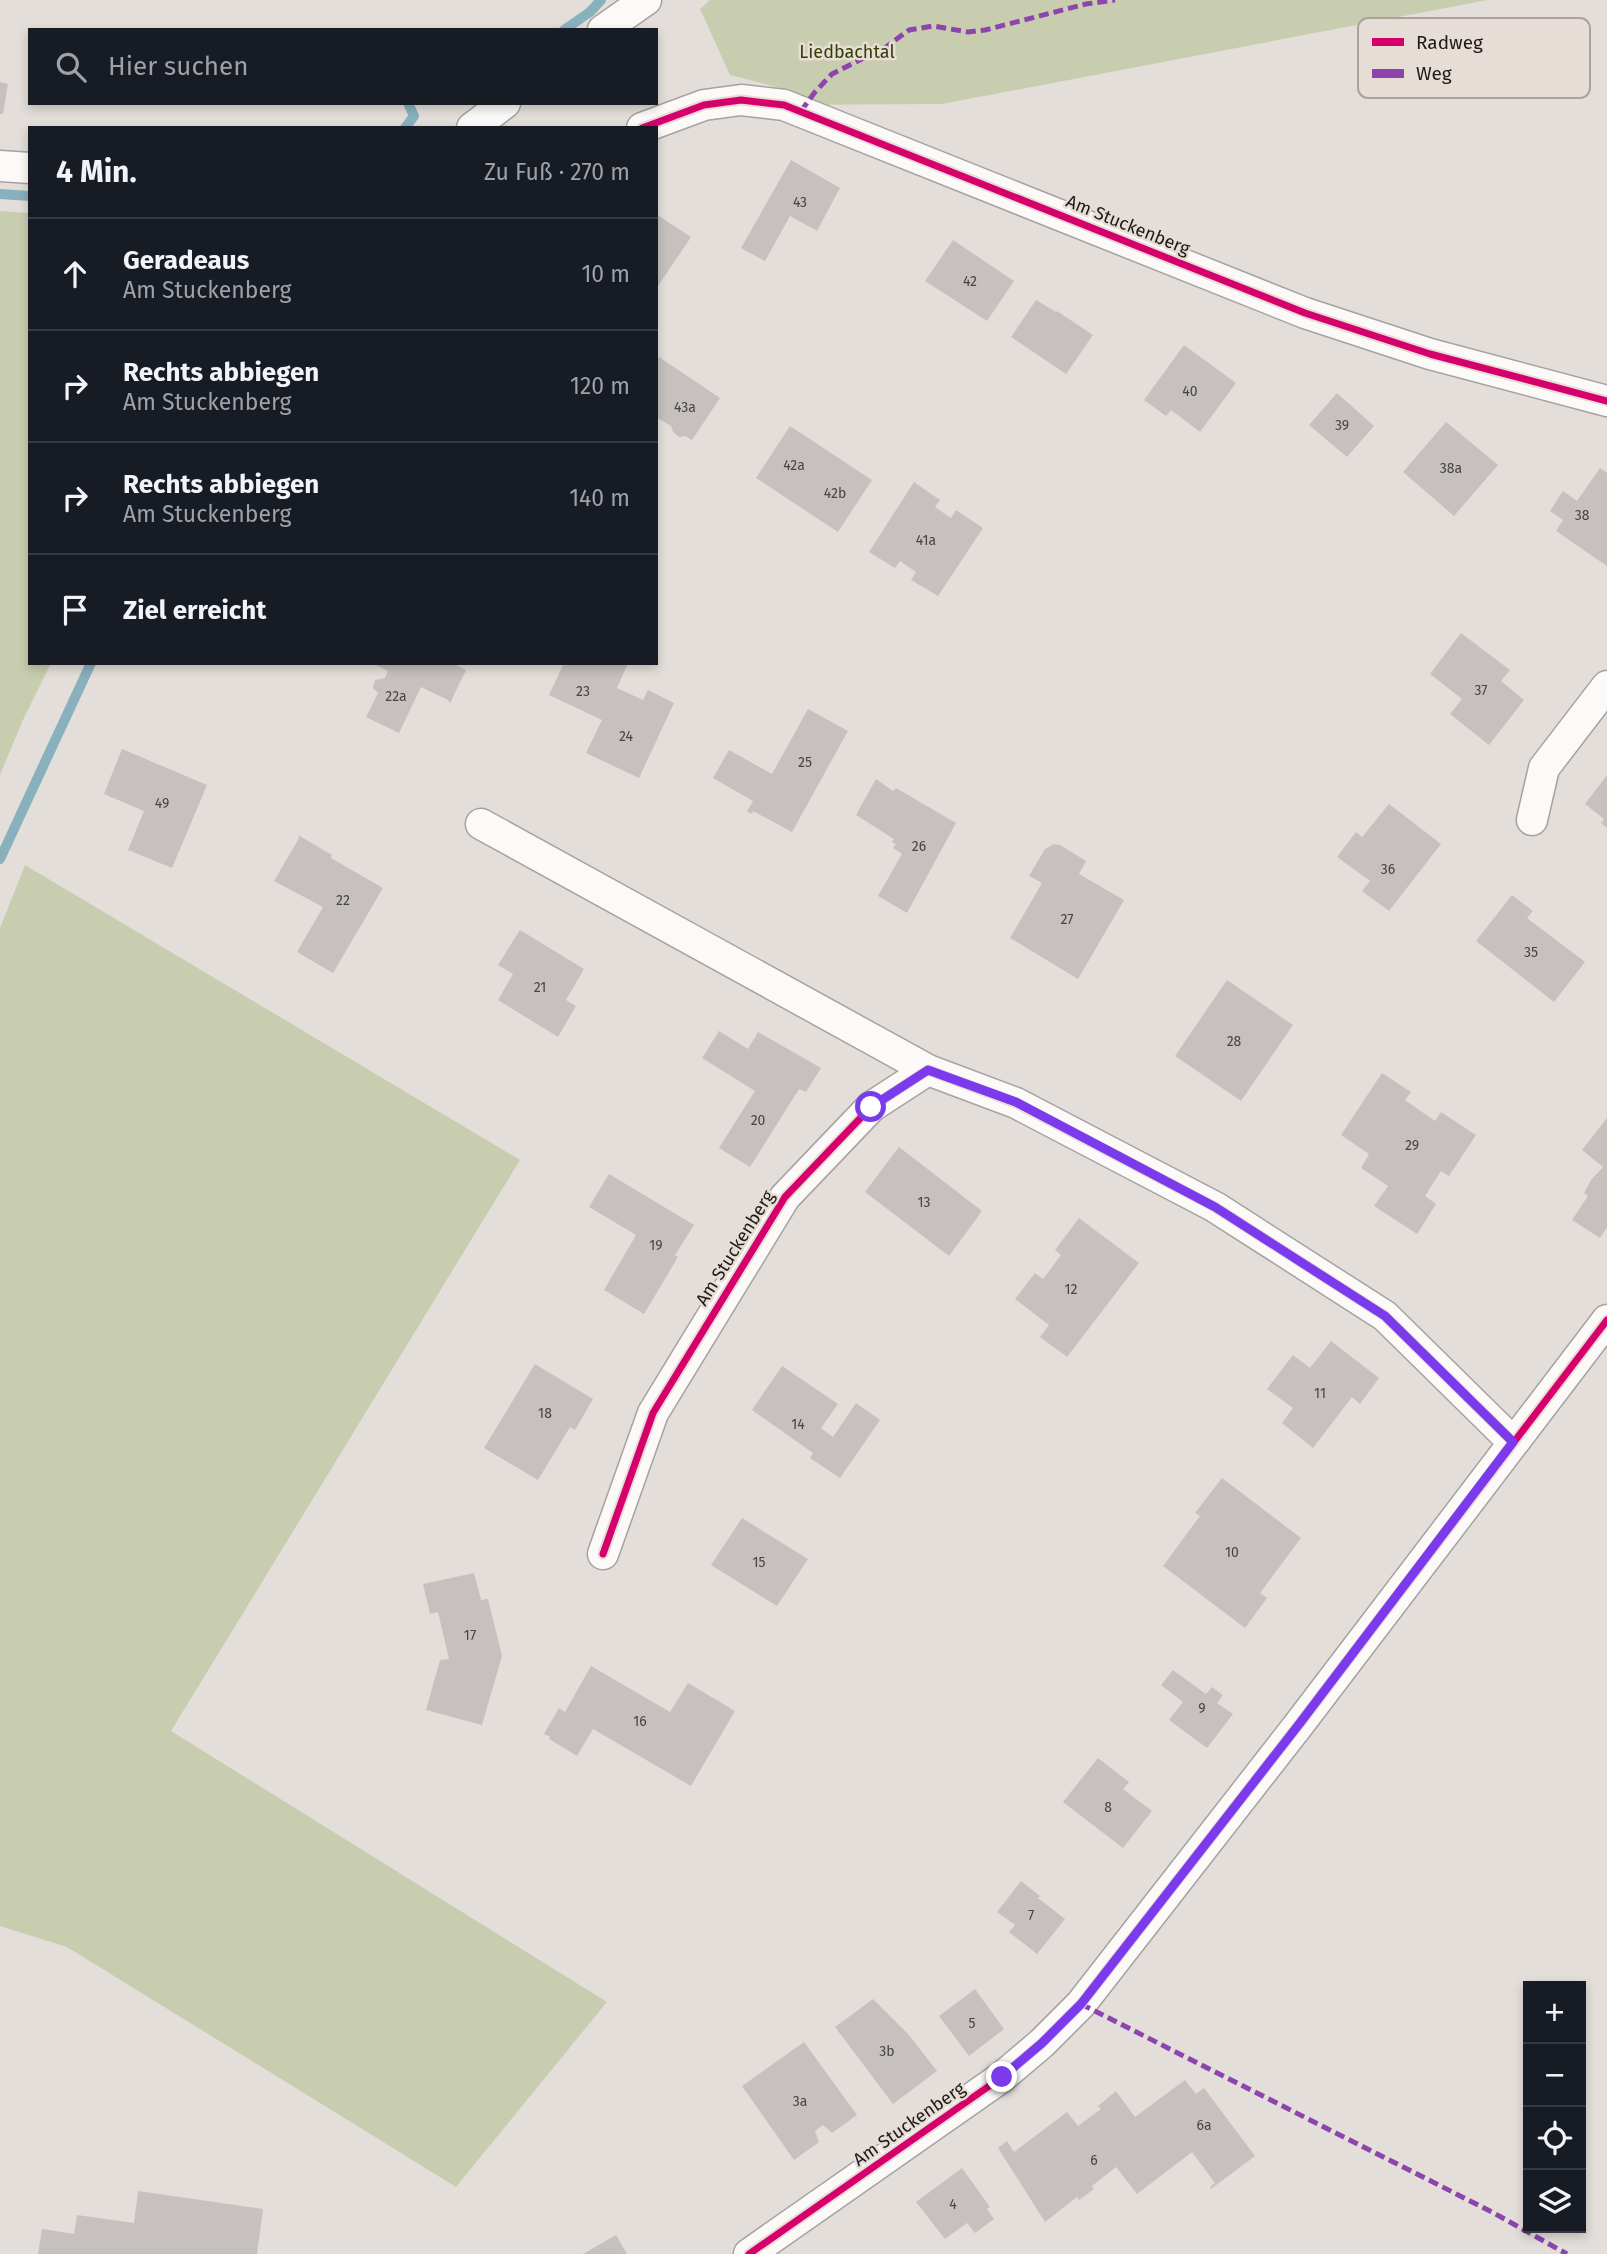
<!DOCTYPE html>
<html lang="de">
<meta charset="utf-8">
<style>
body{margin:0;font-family:"Fira Sans",sans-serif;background:#242831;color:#f1f3f6}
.controls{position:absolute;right:21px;bottom:21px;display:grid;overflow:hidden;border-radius:0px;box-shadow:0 4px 10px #0003}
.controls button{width:63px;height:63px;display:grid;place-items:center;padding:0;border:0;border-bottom:2px solid #363941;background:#171b24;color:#f1f3f6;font:35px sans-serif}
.stop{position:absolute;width:21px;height:21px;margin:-16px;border:5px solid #7c3aed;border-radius:50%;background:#fff}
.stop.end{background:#7c3aed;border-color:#fff;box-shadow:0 2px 7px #0008}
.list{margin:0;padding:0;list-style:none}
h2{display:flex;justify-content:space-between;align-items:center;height:91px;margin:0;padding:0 28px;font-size:30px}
h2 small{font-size:23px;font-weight:400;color:#9ea1a6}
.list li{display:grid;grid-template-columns:46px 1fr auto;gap:21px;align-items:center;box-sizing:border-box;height:112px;padding:0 28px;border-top:2px solid #363941}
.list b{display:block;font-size:26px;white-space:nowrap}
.list p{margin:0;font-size:23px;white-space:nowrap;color:#9ea1a6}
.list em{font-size:23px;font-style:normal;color:#9ea1a6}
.icon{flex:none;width:38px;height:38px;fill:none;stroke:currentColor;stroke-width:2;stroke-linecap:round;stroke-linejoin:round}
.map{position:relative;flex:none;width:1607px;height:2254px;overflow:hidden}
.search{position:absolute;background:#171b24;box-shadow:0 4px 10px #0003;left:28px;top:28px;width:630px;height:77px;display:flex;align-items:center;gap:18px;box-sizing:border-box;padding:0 24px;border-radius:0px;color:#9ea1a6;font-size:26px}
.panel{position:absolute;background:#171b24;box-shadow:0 4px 10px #0003;left:28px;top:126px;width:630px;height:539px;border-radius:0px}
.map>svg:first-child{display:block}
</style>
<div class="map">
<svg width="1607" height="2254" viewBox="0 0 1607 2254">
<rect width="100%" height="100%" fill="#e4deda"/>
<path fill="#c9cdb0" d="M710,0h778l-546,104 -158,1 -4,-17 -50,-13 -30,-66z
M0,211l30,2v450h21l-29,59 -22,53z
M25,865l495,295 -349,571 436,271 -151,185 -389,-240 -67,-21v-998z"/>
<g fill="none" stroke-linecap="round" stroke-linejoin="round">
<path stroke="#88b0bd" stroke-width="10" d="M564,30l26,-18 11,-12
M405,128l9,-12 -6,-13
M0,194l30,2
M0,859l91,-196"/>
</g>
<path fill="#c6c1be" d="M0,82l8,2 -5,30h-3z
M791,160l49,28 -23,43 -27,-15 -25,45 -24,-13z
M656,214l35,23 -35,52z
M953,240l61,41 -27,40 -62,-40z
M1036,300l20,12 1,-1 36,24 -27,39 -55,-37z
M1184,345l52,38 -36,49 -29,-22 -5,6 -22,-16z
M659,357l61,41 -28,42 -7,-4 -6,1 -6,-5 -2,-6 -15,-9v-55z
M1337,393l37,33 -27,31 -38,-32z
M1446,422l52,43 -44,51 -51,-44z
M790,426l82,54 -34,52 -82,-54z
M1600,468l7,5v93l-51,-35 7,-11 -13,-9 13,-20 14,10z
M914,482l26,18 -5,7 16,11 5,-8 27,18 -45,68 -27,-16 5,-8 -16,-11 -5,7 -26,-16z
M1461,633l49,37 -9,11 23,19 -35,45 -39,-31 12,-15 -32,-25z
M372,663h81l13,7 -16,33 -2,-3 -27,-13 -22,46 -33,-16 12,-24 -5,-5 2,-8 10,-2 3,-7z
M564,663h64l-11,25 26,12 5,-10 26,13 -35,75 -53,-25 16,-33 -53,-25z
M808,709l40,22 -56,101 -39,-21 -2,3 -4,-3 6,-10 -40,-23 16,-28 43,24z
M122,749l85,36 -35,83 -44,-18 16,-39 -40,-17z
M1607,775v53l-6,-5 3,-4 -19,-15z
M876,779l17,12 3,-3 60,35 -49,90 -29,-17 24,-42 -9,-6 3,-4 -4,-2 2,-3 -38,-24z
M1389,804l52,40 -52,67 -27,-20 8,-10 -33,-24 19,-25 6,5z
M298,835l34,20 -1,3 52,30 -50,85 -36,-21 26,-45 -49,-26 25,-43z
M1054,844l6,1 26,16 -7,13 45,26 -46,79 -68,-41 32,-55 -13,-7 16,-27z
M1512,895l21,16 -6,7 58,44 -31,40 -78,-61z
M520,930l64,39 -18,31 10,6 -18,31 -60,-37 15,-26 -15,-9z
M1227,980l66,45 -52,76 -66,-45z
M719,1031l29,18 10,-17 63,36 -15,24 -7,-3 -49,78 -31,-19 36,-57 -53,-33z
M1382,1073l29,19 -6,8 30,21 6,-9 35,23 -27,41 -8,-5 -16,25 11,8 -19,30 -43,-28 14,-20 -27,-18 8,-14 -28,-19z
M1607,1118v109l-7,11 -28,-18 16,-24 -4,-3 7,-13 12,-13 -21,-17z
M899,1147l83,64 -33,45 -84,-64z
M609,1174l85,51 -19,30 3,2 -34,57 -40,-24 32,-55 -47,-28z
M1079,1218l60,45 -72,94 -27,-20 9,-12 -34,-26 20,-26 8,6 18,-24 -6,-5z
M1331,1341l48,37 -19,26 -8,-7 -39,51 -31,-25 11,-15 -26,-19 26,-34 17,13z
M535,1364l58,35 -18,31 -5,-3 -32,53 -54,-32z
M782,1366l56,38 -17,24 12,9 23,-34 24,17 -40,58 -30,-20 3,-5 -61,-43z
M1222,1478l79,60 -41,55 7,5 -22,30 -82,-62 37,-50 -5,-3z
M742,1518l66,41 -31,47 -66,-41z
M474,1573l7,27 7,-1 14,57 -20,69 -56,-15 14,-50 9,-1 -11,-47 -8,2 -7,-30z
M591,1666l79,46 18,-29 47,28 -44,75 -98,-57 -16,27 -28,-17 1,-2 -6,-3 15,-26 6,4z
M1173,1670l33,24 6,-7 11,8 -6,8 16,11 -26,34 -38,-28 14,-18 -22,-17z
M1098,1758l31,24 -6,7 29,22 -29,37 -60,-46z
M1021,1881l19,15 -2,2 27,21 -28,35 -28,-22 6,-7 -18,-13z
M975,1989l29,40 -35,27 -30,-40z
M873,1999l35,35 29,37 -44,33 -58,-77z
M804,2042l53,73 -25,18 -9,-8 -8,6 4,11 -25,18 -52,-74z
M1185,2080l11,14 8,-6 51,68 -44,33 -1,-2 5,-4 -23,-31 -55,42 -21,-27 -24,19 2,3 -15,11 -2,-3 -32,25 -47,-74 9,-7 7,11 53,-40 11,14 23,-17 -3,-3 18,-15 19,26z
M962,2168l28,39 -3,2 7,10 -19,14 -8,-10 -22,16 -29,-37z
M138,2191l125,18 -6,45h-219l4,-25 32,5 3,-19 57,8z
M616,2235l11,19h-44z"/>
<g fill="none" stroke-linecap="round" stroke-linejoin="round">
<g stroke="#a6a2a0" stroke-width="33">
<path id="minor" d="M603,30l43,-30
M472,128l33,-25
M642,128l62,-23 37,-5 43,5 521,208 125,41 177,47
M0,166l30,2
M1532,820l12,-52 63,-82
M481,824l447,246
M603,1554l50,-141 132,-216 86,-90 57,-37 88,33 199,104 170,109 128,126
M749,2254l253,-177 40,-34 39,-39 219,-281 307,-403"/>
</g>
<use href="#minor" stroke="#fbfaf9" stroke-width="30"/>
<path stroke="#8e44ad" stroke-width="5" stroke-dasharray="10 5" stroke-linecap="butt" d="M801,111l14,-19 17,-18 54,-27 23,-17 24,-4 35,6 17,-2 101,-26 29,-4
M1081,2004l411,208 75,42"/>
<g stroke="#e7ddd7" stroke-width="11">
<path id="cycleway" d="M642,128l62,-23 37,-5 43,5 521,208 125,41 177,47
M603,1554l50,-141 132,-216 86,-90 57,-37 88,33 199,104 170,109 128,126
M749,2254l253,-177 40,-34 39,-39 219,-281 307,-403"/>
</g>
<use href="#cycleway" stroke="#d6006c" stroke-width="7"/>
</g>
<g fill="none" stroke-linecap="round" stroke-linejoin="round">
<path stroke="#7c3aed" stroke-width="9" d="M871,1107l57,-37 88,32 199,105 170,109 128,126 -213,281 -219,281 -39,39 -40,34"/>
</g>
<g text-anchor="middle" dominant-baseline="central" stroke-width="5" stroke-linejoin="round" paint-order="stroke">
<g font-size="14" fill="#484442">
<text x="800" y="202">43</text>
<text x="970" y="281">42</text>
<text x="1190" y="391">40</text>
<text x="685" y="407">43a</text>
<text x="1342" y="425">39</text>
<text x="794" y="465">42a</text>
<text x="1451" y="468">38a</text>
<text x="835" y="493">42b</text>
<text x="1582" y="515">38</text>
<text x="926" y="540">41a</text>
<text x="1481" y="690">37</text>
<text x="583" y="691">23</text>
<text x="396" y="696">22a</text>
<text x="626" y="736">24</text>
<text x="805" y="762">25</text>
<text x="162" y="803">49</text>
<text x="919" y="846">26</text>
<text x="1388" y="869">36</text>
<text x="343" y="900">22</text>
<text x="1067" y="919">27</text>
<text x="1531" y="952">35</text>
<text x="540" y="987">21</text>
<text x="1234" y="1041">28</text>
<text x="758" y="1120">20</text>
<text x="1412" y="1145">29</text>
<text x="924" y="1202">13</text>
<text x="656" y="1245">19</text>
<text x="1071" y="1289">12</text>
<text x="1320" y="1393">11</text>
<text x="545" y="1413">18</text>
<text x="798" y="1424">14</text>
<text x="1232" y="1552">10</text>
<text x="759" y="1562">15</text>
<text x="470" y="1635">17</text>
<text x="1202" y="1708">9</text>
<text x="640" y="1721">16</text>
<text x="1108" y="1807">8</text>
<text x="1031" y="1915">7</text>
<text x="972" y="2023">5</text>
<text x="887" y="2051">3b</text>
<text x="800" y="2101">3a</text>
<text x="1204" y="2125">6a</text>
<text x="1094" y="2160">6</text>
<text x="953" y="2204">4</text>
</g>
<g font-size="18" fill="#343e01" stroke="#e7ddd7">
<text x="847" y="52">Liedbachtal</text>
</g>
<g font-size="18" fill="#1e1a18" stroke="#e7ddd7">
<text transform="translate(1128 225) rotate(22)">Am Stuckenberg</text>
<text transform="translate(735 1248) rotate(-58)">Am Stuckenberg</text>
<text transform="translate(909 2124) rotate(-35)">Am Stuckenberg</text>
</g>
</g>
<rect x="1358" y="18" width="232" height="80" rx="10" fill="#e7ddd7" stroke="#aba29e" stroke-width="2"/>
<rect x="1372" y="38" width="32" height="8" fill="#d6006c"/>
<rect x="1372" y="69" width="32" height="9" fill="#8e44ad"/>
<g font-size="19" fill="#1e1a18">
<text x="1416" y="49">Radweg</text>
<text x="1416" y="80">Weg</text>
</g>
</svg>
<div class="controls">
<button>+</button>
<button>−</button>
<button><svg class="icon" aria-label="locate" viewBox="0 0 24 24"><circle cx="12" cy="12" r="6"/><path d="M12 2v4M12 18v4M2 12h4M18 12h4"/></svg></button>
<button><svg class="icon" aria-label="layers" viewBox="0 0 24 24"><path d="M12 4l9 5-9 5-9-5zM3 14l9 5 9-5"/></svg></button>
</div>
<div class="stop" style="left:871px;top:1107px"></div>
<div class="stop end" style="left:1002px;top:2077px"></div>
<div class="search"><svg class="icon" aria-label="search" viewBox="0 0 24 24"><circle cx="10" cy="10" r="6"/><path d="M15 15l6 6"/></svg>Hier suchen</div>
<section class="panel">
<h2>4 Min.<small>Zu Fuß · 270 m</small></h2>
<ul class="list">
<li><svg class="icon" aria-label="ahead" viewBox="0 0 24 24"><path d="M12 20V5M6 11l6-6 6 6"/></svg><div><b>Geradeaus</b><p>Am Stuckenberg</p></div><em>10 m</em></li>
<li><svg class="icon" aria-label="right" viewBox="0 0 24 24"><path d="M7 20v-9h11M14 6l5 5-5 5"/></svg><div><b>Rechts abbiegen</b><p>Am Stuckenberg</p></div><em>120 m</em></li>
<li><svg class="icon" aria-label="right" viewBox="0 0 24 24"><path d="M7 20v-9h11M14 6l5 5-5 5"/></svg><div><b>Rechts abbiegen</b><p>Am Stuckenberg</p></div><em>140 m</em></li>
<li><svg class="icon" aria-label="arrive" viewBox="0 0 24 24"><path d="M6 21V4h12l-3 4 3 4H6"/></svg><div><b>Ziel erreicht</b></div></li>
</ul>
</section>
</div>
